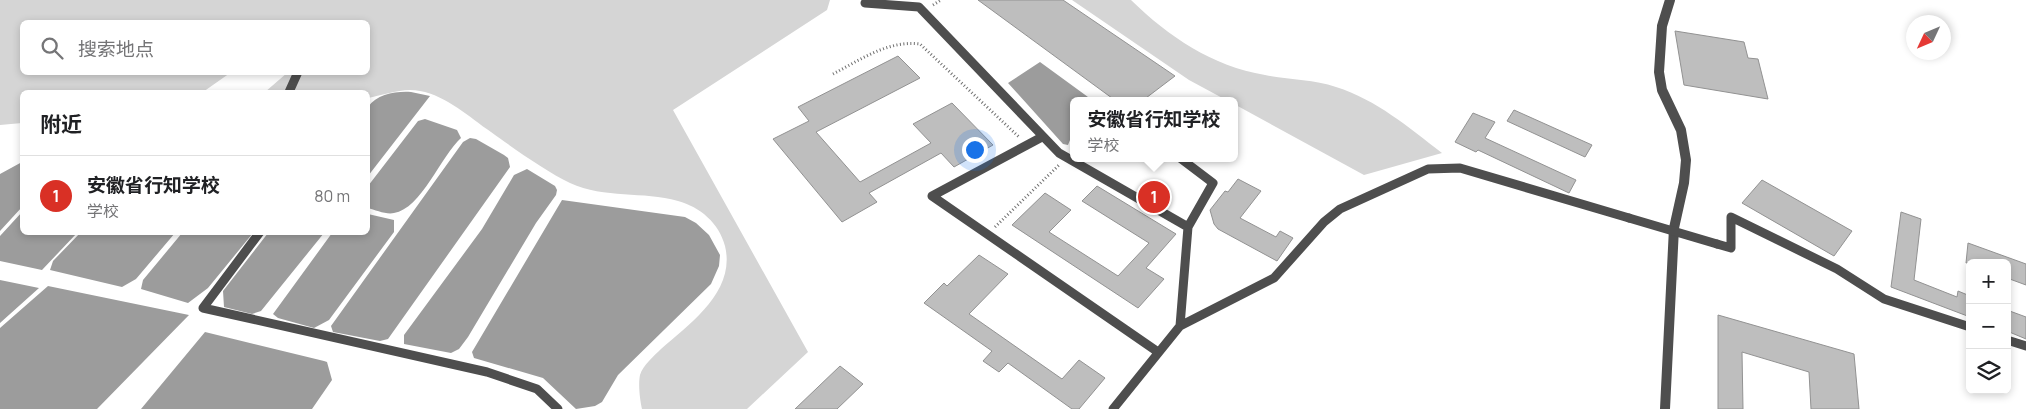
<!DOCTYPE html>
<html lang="zh">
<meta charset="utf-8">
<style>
body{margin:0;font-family:Manrope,"Noto Sans SC",sans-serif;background:#f6f6f6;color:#202124}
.controls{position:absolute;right:15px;bottom:15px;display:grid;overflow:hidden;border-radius:8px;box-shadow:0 2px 8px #0003}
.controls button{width:45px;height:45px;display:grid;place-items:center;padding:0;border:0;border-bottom:1px solid #e0e0e0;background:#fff;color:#202124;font:25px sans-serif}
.compass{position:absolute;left:1906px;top:15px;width:45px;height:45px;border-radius:50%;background:#fff;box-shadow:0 2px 8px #0003;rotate:226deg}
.you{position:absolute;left:974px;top:149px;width:18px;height:18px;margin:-12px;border:4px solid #fff;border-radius:50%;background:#1a73e8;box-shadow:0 0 0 8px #1a73e833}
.badge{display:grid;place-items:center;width:32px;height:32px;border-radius:50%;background:#d93025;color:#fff;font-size:16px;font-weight:700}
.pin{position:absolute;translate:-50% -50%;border:2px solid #fff;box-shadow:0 1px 5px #0006}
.popup{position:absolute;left:1070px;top:97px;width:168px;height:65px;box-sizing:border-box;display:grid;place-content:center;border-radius:8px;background:#fff;filter:drop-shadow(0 1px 4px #0005);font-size:16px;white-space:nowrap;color:#757577}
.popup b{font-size:19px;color:#202124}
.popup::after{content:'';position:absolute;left:50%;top:100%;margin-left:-10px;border:10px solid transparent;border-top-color:#fff}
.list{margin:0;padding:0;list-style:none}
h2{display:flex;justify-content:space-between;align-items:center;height:65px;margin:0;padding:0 20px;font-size:21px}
h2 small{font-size:16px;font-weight:400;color:#757577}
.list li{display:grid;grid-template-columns:32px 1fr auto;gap:15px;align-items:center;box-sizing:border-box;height:80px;padding:0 20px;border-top:1px solid #e0e0e0}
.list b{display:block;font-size:19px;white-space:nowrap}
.list p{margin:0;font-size:16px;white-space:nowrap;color:#757577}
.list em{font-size:16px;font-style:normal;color:#757577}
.icon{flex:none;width:28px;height:28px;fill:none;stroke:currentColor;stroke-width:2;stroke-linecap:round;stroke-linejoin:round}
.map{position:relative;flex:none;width:2026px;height:409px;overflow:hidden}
.search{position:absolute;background:#fff;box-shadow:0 2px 8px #0003;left:20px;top:20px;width:350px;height:55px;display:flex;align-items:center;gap:12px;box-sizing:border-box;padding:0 18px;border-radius:8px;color:#757577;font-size:19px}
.panel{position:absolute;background:#fff;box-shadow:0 2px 8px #0003;left:20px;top:90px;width:350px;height:145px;border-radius:8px}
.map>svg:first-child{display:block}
</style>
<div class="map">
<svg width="2026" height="409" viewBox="0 0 2026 409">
<rect width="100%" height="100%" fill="#fff"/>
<path fill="#d5d5d5" d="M0,0h830l-3,10 -154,100 135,242 -61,57h-105c-2,-9 -4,-24 -2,-34 3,-10 14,-19 21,-26 30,-26 75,-58 64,-103 -6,-23 -25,-39 -47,-45 -35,-10 -73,-2 -108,-18 -23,-11 -57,-35 -79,-51 -22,-15 -44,-36 -71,-41 -16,-4 -37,4 -52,7v-6h-103l22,-19 81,-1v-50h-346v50l208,1 -27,19h-181v31l-22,2z
M1072,0h59c38,37 81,66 134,75 23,5 48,4 71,12 41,13 72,40 106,66l-78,22 -130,-71v-3h-6l-39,-21z"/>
<path fill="#9c9c9c" d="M1040,62l48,35 -2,4h-12v29l-6,15 -5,-1 -55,-61z
M411,92l19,4 -62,80v-69c9,-13 28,-16 43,-15z
M425,119l32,11 4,8c-20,18 -40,71 -67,75 -7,2 -19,-3 -26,-5v-22l50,-65z
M470,138l6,1 28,16 4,3 2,9 -122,172 -8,2 -47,-9 -2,-6 132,-184z
M22,162v45l-22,24v-57z
M527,169l28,17 2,4 -1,5 -20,28 -68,114 -9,12 -8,4 -47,-9v-9l78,-106 32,-54z
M562,200l123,17 11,6 13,12 11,20 -1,11 -8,18 -93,91 -16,27 -7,4 -19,3 -33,-31 -69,-20 -2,-6z
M22,212v20l55,1 -35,37 -42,-9v-25z
M368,214l26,6v12l-65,88 -15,8 -36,-10 -5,-4 59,-81 36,-1z
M81,232h94v1l-39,46 -14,8 -72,-17 3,-9z
M182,233v-1l71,1 -45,55 -20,15 -47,-14 2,-9z
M268,233h56l-63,78 -9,3 -28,-7 -1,-16z
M0,280l39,8 -39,35z
M48,286l141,29 -92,94h-97v-81z
M205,332l119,29 3,1 5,18 -20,29h-171z"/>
<path fill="#bebebe" stroke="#929292" d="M978,0h85l112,76 -33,25h-26z
M1675,31l69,11 4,16 10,1 10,40 -84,-14z
M898,56l22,22 -104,54 44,50 71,-39 -18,-19 39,-21 41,42 -39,22 -13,-14 -72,40 8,9 -35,20 -69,-83 36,-18 -11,-14z
M1514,110l78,35 -7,12 -78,-36z
M1473,113l22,9 -10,16 91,42 -7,13 -91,-43 -2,2 -21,-10z
M1238,179l23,12 -21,27 36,19 4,-6 13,7 -16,23 -59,-32 -4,-5 -4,-14 15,-19 3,1z
M1762,180l90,51 -18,25 -92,-53z
M1097,186l79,48 -30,34 18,11 -26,29 -126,-83 33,-32 26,17 -22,22 69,44 31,-33 -67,-42z
M1901,212l20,7 -7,61 43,17 1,-6 12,5v21l-79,-30z
M1968,243l58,21v21l-19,-7v-15h-41z
M979,255l29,19 -39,40 93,65 17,-19 26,18 -26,31h-7l-64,-46 -9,9 -16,-11 9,-10 -68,-48 20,-20 3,3z
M2007,310l19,7v22l-19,-8z
M1718,315l136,39 5,55h-48l-2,-37 -67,-20 1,57h-25z
M840,366l23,18 -26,25h-42z"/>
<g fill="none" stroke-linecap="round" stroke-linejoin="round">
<path stroke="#707070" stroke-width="3" stroke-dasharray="1 2.5" stroke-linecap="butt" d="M933,5l8,-5
M833,74c27,-14 55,-34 87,-30l99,93
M995,227l64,-62"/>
<path stroke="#4e4e4e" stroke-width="9" d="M865,3l54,4 140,146 129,74
M289,92l9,-20
M1042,137l-110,59 226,156
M1180,158l33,25 -25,44 -8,99
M260,232l-57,76 284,64 50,17 21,20
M1717,244l14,4v-31l106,52 47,30 86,28
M2007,340l19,6
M1113,409l67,-83 94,-48 50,-56 16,-13 88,-40 32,-1 169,50"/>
<path stroke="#4e4e4e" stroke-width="10" d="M1665,409l9,-181 10,-45 2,-23 -5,-30 -19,-40 -3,-18 3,-46 8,-26"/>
<path stroke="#4e4e4e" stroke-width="9" d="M1629,218l88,26"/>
</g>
</svg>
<div class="controls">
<button>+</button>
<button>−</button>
<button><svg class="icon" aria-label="layers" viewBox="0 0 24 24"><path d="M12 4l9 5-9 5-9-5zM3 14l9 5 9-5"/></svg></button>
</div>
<svg class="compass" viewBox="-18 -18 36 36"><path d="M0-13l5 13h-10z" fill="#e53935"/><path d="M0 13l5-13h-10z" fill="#757577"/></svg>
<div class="you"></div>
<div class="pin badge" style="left:1154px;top:197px">1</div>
<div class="popup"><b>安徽省行知学校</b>学校</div>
<div class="search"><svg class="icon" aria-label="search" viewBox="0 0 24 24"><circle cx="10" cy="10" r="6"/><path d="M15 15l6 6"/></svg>搜索地点</div>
<section class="panel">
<h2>附近<small></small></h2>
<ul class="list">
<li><span class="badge">1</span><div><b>安徽省行知学校</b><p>学校</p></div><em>80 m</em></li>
</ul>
</section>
</div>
